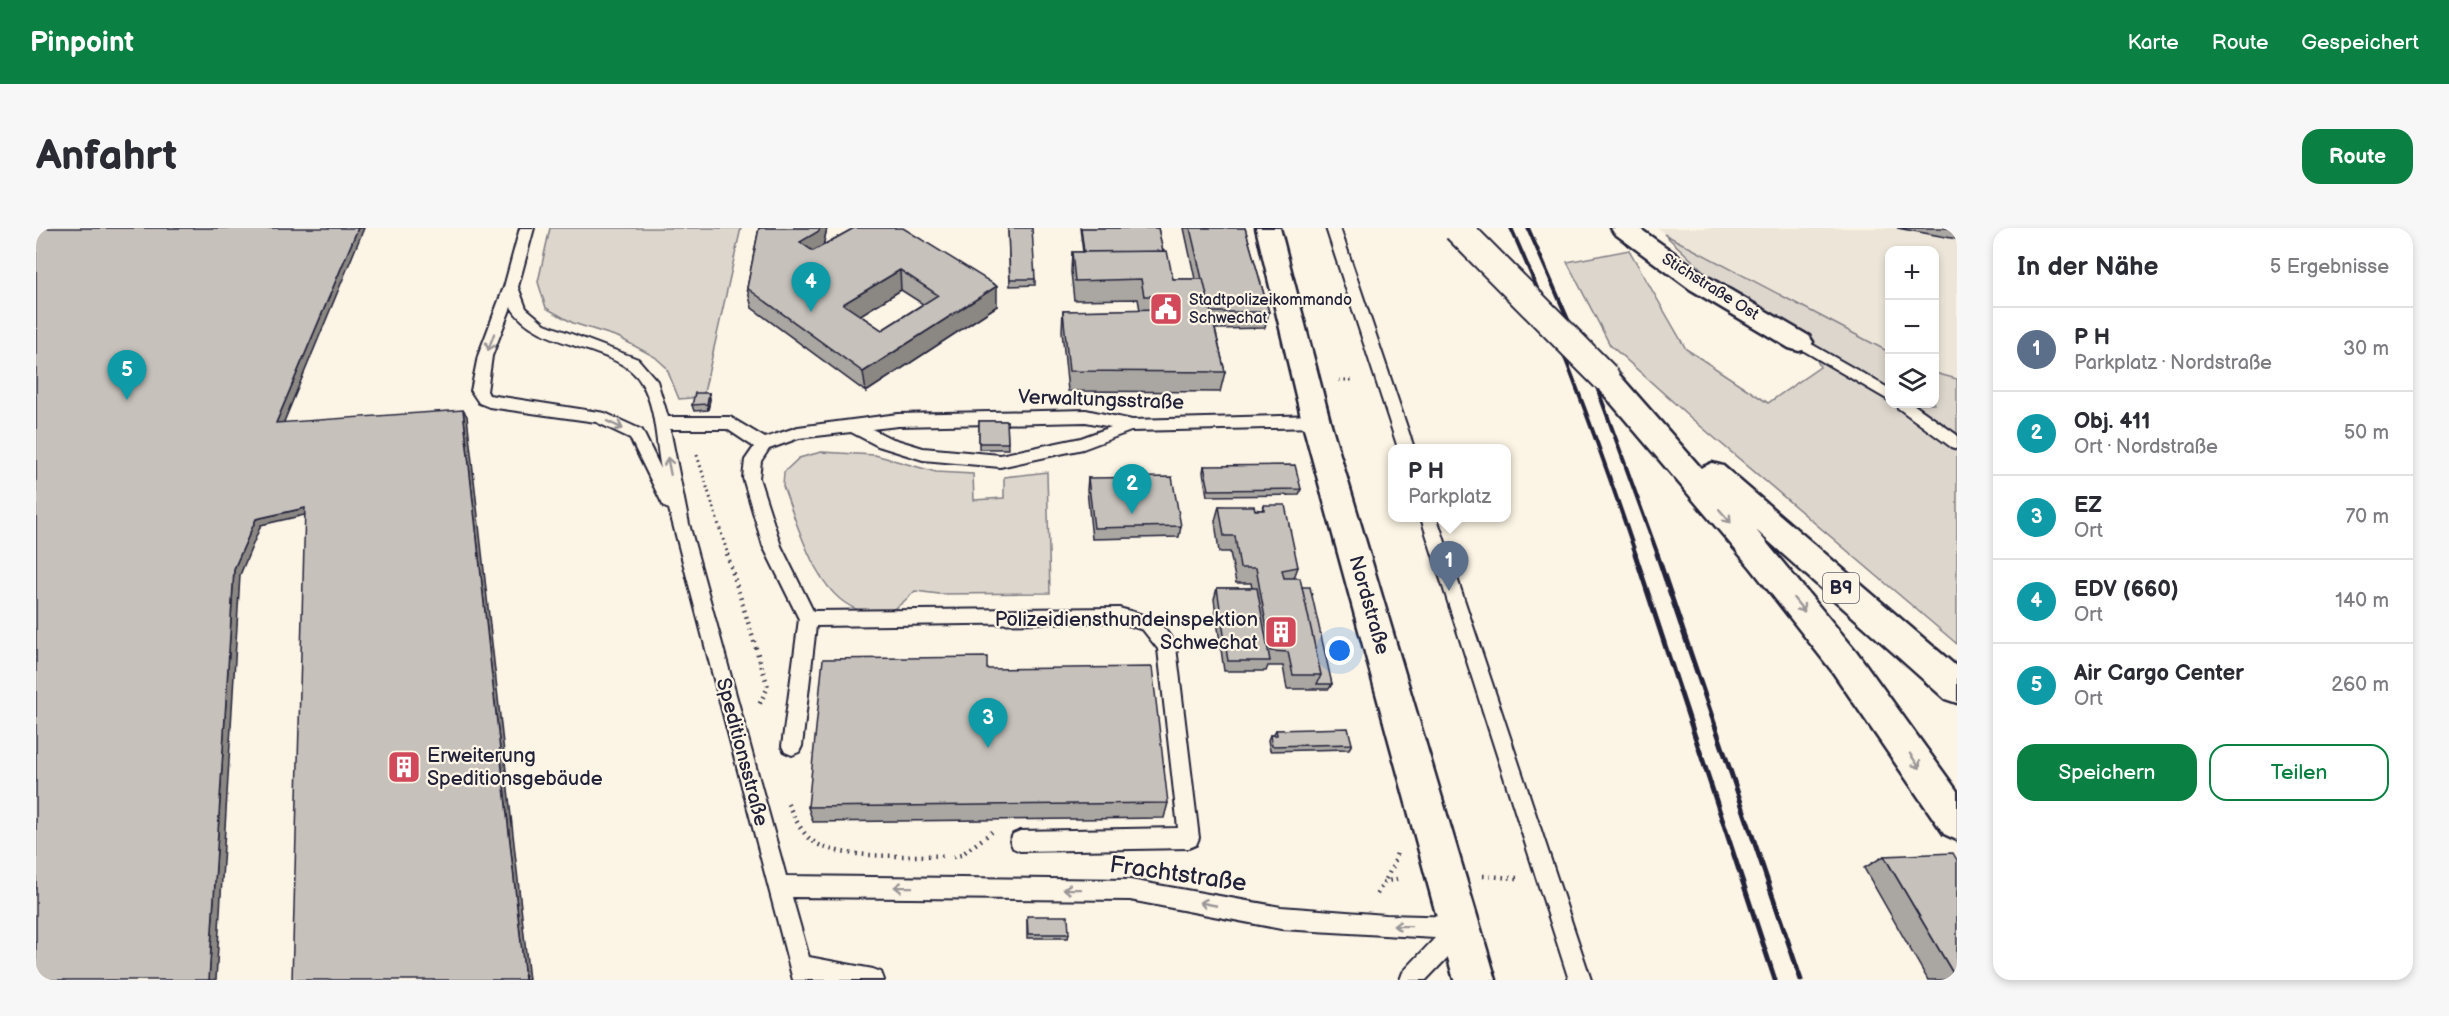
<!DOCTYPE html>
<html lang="de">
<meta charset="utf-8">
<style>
body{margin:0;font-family:"Balsamiq Sans",sans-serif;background:#f7f7f7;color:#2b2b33}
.controls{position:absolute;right:18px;top:18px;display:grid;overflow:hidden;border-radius:12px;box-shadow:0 3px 9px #0003}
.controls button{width:54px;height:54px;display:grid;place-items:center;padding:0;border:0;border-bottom:2px solid #e1e1e2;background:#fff;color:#2b2b33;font:30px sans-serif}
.you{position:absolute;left:1304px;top:423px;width:21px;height:21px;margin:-15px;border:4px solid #fff;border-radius:50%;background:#1a73e8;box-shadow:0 0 0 9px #1a73e833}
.badge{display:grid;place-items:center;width:39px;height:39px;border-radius:50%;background:#0b8043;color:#fff;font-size:20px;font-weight:700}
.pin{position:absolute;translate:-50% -50px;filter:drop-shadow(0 2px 3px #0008)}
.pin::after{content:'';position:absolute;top:32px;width:21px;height:18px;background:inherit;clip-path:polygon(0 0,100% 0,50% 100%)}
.popup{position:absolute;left:1352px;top:216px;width:123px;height:78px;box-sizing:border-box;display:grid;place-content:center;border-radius:12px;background:#fff;filter:drop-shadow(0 2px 4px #0005);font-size:20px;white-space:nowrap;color:#7c7c81}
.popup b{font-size:22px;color:#2b2b33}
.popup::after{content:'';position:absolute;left:50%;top:100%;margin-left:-12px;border:12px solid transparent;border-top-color:#fff}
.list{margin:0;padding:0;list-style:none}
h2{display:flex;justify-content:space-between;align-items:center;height:78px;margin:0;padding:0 24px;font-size:26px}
h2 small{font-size:20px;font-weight:400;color:#7c7c81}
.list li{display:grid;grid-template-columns:39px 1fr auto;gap:18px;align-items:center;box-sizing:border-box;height:84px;padding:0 24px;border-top:2px solid #e1e1e2}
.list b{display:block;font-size:22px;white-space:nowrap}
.list p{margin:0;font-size:20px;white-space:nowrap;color:#7c7c81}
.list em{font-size:20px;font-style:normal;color:#7c7c81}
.actions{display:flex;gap:12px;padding:18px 24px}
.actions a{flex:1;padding:14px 0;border:2px solid #0b8043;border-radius:18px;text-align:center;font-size:21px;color:#0b8043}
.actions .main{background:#0b8043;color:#fff}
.icon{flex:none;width:33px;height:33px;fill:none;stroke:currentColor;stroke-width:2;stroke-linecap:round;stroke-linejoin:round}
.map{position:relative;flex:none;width:1921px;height:752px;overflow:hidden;border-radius:18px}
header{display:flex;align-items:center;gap:36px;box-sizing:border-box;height:84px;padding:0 30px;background:#0b8043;color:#fff}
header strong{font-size:28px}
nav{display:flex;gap:33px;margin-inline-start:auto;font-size:21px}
.intro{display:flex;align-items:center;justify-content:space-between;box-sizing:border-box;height:144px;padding:0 36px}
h1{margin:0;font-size:42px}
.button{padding:15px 27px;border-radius:18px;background:#0b8043;color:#fff;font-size:21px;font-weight:700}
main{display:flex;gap:36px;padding:0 36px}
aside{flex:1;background:#fff;border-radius:18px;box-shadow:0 3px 9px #0003}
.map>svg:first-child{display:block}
</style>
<header>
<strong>Pinpoint</strong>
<nav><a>Karte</a><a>Route</a><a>Gespeichert</a></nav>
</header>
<div class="intro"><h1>Anfahrt</h1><a class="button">Route</a></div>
<main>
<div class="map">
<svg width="1921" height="752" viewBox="0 0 1921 752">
<rect width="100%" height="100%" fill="#fcf5e5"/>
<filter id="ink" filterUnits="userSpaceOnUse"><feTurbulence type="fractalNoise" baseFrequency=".0167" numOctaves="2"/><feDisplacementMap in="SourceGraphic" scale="12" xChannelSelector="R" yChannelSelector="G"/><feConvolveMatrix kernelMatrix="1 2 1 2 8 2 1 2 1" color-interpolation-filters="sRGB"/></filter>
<g filter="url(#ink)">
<path fill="#ece5d8" d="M1622,0h299v151l-22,-6 -1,-123h-44l-1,102 -225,-118z"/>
<path fill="#dcd6cc" stroke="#7f7c84" stroke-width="1.5" d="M514,0h191l-38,169 -24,2 -13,-32 -11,-10 -37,-20 -45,-14 -27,-15 -8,-26z
M1628,6l225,118 1,52h44l1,-31 22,6v265l-266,-226 -81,-73 -43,-83 62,-12 57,99 82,54 52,-36 -14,-30 -95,-59z
M785,224l54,3 61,17 37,2 1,26 30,-2v-21l43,-5 3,121 -111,1 -24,-3c-18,18 -26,25 -52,20 -46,-10 -65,-86 -80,-125l1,-14 15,-14z"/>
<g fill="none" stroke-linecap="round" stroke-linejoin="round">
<g stroke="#22223b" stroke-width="4">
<path id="lane" d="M484,0h14l-16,59 8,21 19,16 93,35 19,22 11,36h62l35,21 33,-11 100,-13 188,-4 46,10 184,-5 6,2 2,4 -2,4 -6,2 -185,4 -48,18 -83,18 -77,-7 -45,-14 -27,-14 -52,6 -30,11 -8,12 -2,17 22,68 32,65 306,-3c29,8 43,10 57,39l23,191 -3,7 -7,3 -169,3 -7,-3 -3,-7 3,-7 7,-3 158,-3 -20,-179 -15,-19 -24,-8 -303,4 -14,120 -3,6 -7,3 -7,-3 -3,-6 17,-127 -36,-73 -20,-68 2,-18 9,-13 -27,-18h-57l19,95 97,352 344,4 151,27 105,8 74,2 8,3 3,8 -3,8 -42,44h-26l3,-8 32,-34 -154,-9 -151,-29 -338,-3 17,60 64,12 8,3 3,8h-91l-124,-471 -5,-2 -2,-4 -32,-65 -34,-16 -107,-15 -10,-4 -8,-12 7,-35 26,-69zM475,79c26,44 110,37 131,77 14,24 14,58 19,85l-19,-39 -37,-17 -116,-18 -2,-4 5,-35zM1050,194l25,5 -30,11 -81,17 -77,-7 -33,-10 -18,-9 26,-3z
M1290,0h14l74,220h-16z
M1763,109l91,52v12l-96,-56 -2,-3z
M1860,176h17l44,31v14l-6,-2 -53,-39z
M1385,290h16l154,462h-22z"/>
</g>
<g stroke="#22223b" stroke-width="5">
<path id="street" d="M1220,0h24l50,193 166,559h-42l-152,-559z
M1575,0h28l69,49 101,59 4,6 -4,6 -10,3 -10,-3 -99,-59 -76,-56z"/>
</g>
<g stroke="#22223b" stroke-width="5">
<path id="primary" d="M1569,139l10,3 86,98 11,-5 11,3 234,201v36l-12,-4 -189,-169 100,121 101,140v49l-13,-6 -112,-163 -81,-103 -156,-184 -4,-7 4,-7z"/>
</g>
<path stroke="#22223b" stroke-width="3" stroke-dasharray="1.5 4" stroke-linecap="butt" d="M1303,152h16
M661,227l31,100"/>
<path stroke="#22223b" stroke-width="4.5" stroke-dasharray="1.5 5" stroke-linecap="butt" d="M691,326l41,133 -9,18
M752,576c6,13 14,30 26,38 26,18 96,13 129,14
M917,629l8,-2 31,-23
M1447,648l34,2
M1350,651l8,-15 4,-15
M1341,666l7,-12 13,-3"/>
<use href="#lane" fill="#fcf5e5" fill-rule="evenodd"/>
<use href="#street" fill="#fcf5e5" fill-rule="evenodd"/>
<use href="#primary" fill="#fcf5e5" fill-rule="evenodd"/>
<path stroke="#22223b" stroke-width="4" d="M1475,0c48,107 88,216 125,327
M1492,0l66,151 64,176"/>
<path stroke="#22223b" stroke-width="5" d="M1599,326l140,426
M1621,326l144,426"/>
<g stroke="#22223b" stroke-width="32" stroke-linecap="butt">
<path id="primary-bridge" d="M1421,0l148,149"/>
</g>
<use href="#primary-bridge" stroke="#fcf5e5" stroke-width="28"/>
</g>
<path fill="#aaa6a1" stroke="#22223b" stroke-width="1.5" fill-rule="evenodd" d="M723,0h68l-4,17 31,-17 143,78 -131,86 -114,-84 -5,-20zM865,62l22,14 -41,26 -22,-15z
M972,0l27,51v6l-25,1z
M1044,0h78l5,23 10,28h22l-11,-51h61l24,84 -4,16 -50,1 10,43 -5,20 -152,-1 -6,-60 1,-20 77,-1 -2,-11 -64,1 -3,-28 1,-20h11z
M1861,0h60v11z
M673,165l1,6 -2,11 -14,1 -2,-6z
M943,193h28l1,28h-29z
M1168,238l97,23 -2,6 -92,1 -4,-24z
M1052,250l93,48 -2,11 -87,2 -5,-49z
M1228,277l34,62 -4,11 8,9 30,97 -3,5h-42l-4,-23h-15l-2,5h-42l-10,-72 3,-11h35l-1,-5h-15l-6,-31h-11l-4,-31 4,-15 43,4z
M951,441l181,134 -4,15 -351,4 -5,-15z
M1240,502l76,14 -3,5 -79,2 -2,-11 2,-5h3z
M1848,628l73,124h-29l-64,-112z
M991,692l42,14 -1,4h-41z"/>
<path fill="#8b8783" stroke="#22223b" stroke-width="1.5" d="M322,0h6l-83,201 -5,-6z
M784,0h7l-5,23 -18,11 -4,-20z
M864,42l1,20 -55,34 -3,-20z
M961,58v20l-131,86 -3,-20z
M673,165l1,6 -2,11 -1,-6z
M427,182l4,6 62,564h-4z
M269,280l4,6 -48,11 -21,50 -24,405h-7l25,-411 22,-50z"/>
<path fill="#c6c1bb" stroke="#22223b" stroke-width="1.5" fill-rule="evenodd" d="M0,0h322l-82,195 187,-13 62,570h-233l13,-472 -49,11 -22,50 -25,411h-173z
M723,0h61l-1,3 -19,11 13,9 41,-23h49l94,58 -134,86 -116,-84zM864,42l38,25 -56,35 -39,-26z
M972,0h24l3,51h-25z
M1045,0h77l5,23 -79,1z
M1154,0h55l24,84h-58l-8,-33h-1z
M1131,23l6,28h30l22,93 -156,-1 -6,-60 99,-2 -2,-13h-16l-3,-17 -66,2 -3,-29z
M659,165h14l-2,11 -15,1z
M943,193h28l1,22h-29z
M1259,237l6,24 -92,1 -5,-24z
M1136,249l9,49 -87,2 -6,-50z
M1228,277h21l13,62 -16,3 2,8h16l21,97h-28l-5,-23 -17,-1 -15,-83h-16l-5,-32h-11l-5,-30h35l1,4h9z
M1266,359h8l22,97h-15l4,-9z
M1181,360h40l13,73h-42z
M951,429v12l165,-2 16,136 -360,4 15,-148z
M1312,500l4,16 -80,2 -2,-11h7l-1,-5z
M1917,625l4,7v120l-73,-124z
M991,688h41l1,18h-41z"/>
<defs><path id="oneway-shaft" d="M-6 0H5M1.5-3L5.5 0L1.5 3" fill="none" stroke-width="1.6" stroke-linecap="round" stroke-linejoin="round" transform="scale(1.5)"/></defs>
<g stroke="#9a9698">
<use href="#oneway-shaft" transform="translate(455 114) rotate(110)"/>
<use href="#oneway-shaft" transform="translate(579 197) rotate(25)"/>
<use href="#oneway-shaft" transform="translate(633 238) rotate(-101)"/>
<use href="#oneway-shaft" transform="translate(1689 288) rotate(49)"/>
<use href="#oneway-shaft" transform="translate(1763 377) rotate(51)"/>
<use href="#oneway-shaft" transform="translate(1879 533) rotate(55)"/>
<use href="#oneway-shaft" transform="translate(867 659) rotate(-179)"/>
<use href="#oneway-shaft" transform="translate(1036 661) rotate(-179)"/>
<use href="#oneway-shaft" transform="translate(1172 676) rotate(-169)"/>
<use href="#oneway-shaft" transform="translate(1366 698) rotate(-179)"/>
</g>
</g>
<defs>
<g id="civic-square" transform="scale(1.725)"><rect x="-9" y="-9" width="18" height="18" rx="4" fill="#d1495b" stroke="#fcf5e5"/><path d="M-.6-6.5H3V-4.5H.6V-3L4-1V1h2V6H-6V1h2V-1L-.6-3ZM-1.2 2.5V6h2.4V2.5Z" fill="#fff"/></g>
<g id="building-square" transform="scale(1.725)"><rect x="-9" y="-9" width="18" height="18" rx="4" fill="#d1495b" stroke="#fcf5e5"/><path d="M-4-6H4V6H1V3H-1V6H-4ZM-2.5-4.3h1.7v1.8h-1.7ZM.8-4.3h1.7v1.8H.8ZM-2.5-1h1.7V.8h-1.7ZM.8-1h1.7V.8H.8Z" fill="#fff"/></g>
</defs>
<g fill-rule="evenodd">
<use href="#civic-square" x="1130" y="81"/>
<use href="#building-square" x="1245" y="404"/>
<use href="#building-square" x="368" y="539"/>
</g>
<g text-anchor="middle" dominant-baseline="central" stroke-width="4.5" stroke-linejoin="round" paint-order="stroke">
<g font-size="16" fill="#22223b" stroke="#fcf5e5">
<text transform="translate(1674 59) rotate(32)">Stichstraße Ost</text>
</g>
<g font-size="16" fill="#22223b" stroke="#fcf5e5" text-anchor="start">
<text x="1153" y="72">Stadtpolizeikommando<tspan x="1153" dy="18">Schwechat</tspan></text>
</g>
<rect fill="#fcf5e5" stroke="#63616e" stroke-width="1.5" x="1787" y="345" width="36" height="30" rx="4.5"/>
<g font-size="18" font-weight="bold" fill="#22223b">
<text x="1805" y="360">B9</text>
</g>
<g font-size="20" fill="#22223b" stroke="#fcf5e5">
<text transform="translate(1065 172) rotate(2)">Verwaltungsstraße</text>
<text transform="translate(1333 377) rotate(74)">Nordstraße</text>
<text transform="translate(706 524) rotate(75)">Speditionsstraße</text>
</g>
<g font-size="20" fill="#22223b" stroke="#fcf5e5" text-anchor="end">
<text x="1222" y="392">Polizeidiensthundeinspektion<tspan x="1222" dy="23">Schwechat</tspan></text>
<text x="391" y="528" text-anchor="start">Erweiterung<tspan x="391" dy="23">Speditionsgebäude</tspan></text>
</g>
<g font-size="24" fill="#22223b" stroke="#fcf5e5">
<text transform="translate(1142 646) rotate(8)">Frachtstraße</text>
</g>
</g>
</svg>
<div class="controls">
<button>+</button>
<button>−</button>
<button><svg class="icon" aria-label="layers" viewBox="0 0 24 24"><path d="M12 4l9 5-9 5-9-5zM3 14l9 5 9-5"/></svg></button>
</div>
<div class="you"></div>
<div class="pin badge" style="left:1413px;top:363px;background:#5c6f8a">1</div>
<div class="popup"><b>P H</b>Parkplatz</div>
<div class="pin badge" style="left:1096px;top:286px;background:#0f9aa8">2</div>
<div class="pin badge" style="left:952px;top:520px;background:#0f9aa8">3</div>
<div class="pin badge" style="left:775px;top:84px;background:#0f9aa8">4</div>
<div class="pin badge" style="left:91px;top:172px;background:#0f9aa8">5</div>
</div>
<aside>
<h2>In der Nähe<small>5 Ergebnisse</small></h2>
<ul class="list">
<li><span class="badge" style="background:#5c6f8a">1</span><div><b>P H</b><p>Parkplatz · Nordstraße</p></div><em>30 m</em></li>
<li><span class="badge" style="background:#0f9aa8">2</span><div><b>Obj. 411</b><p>Ort · Nordstraße</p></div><em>50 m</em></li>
<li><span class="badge" style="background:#0f9aa8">3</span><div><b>EZ</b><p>Ort</p></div><em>70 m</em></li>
<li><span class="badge" style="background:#0f9aa8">4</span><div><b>EDV (660)</b><p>Ort</p></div><em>140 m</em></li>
<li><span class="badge" style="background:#0f9aa8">5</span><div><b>Air Cargo Center</b><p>Ort</p></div><em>260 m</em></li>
</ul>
<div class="actions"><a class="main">Speichern</a><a>Teilen</a></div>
</aside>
</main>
